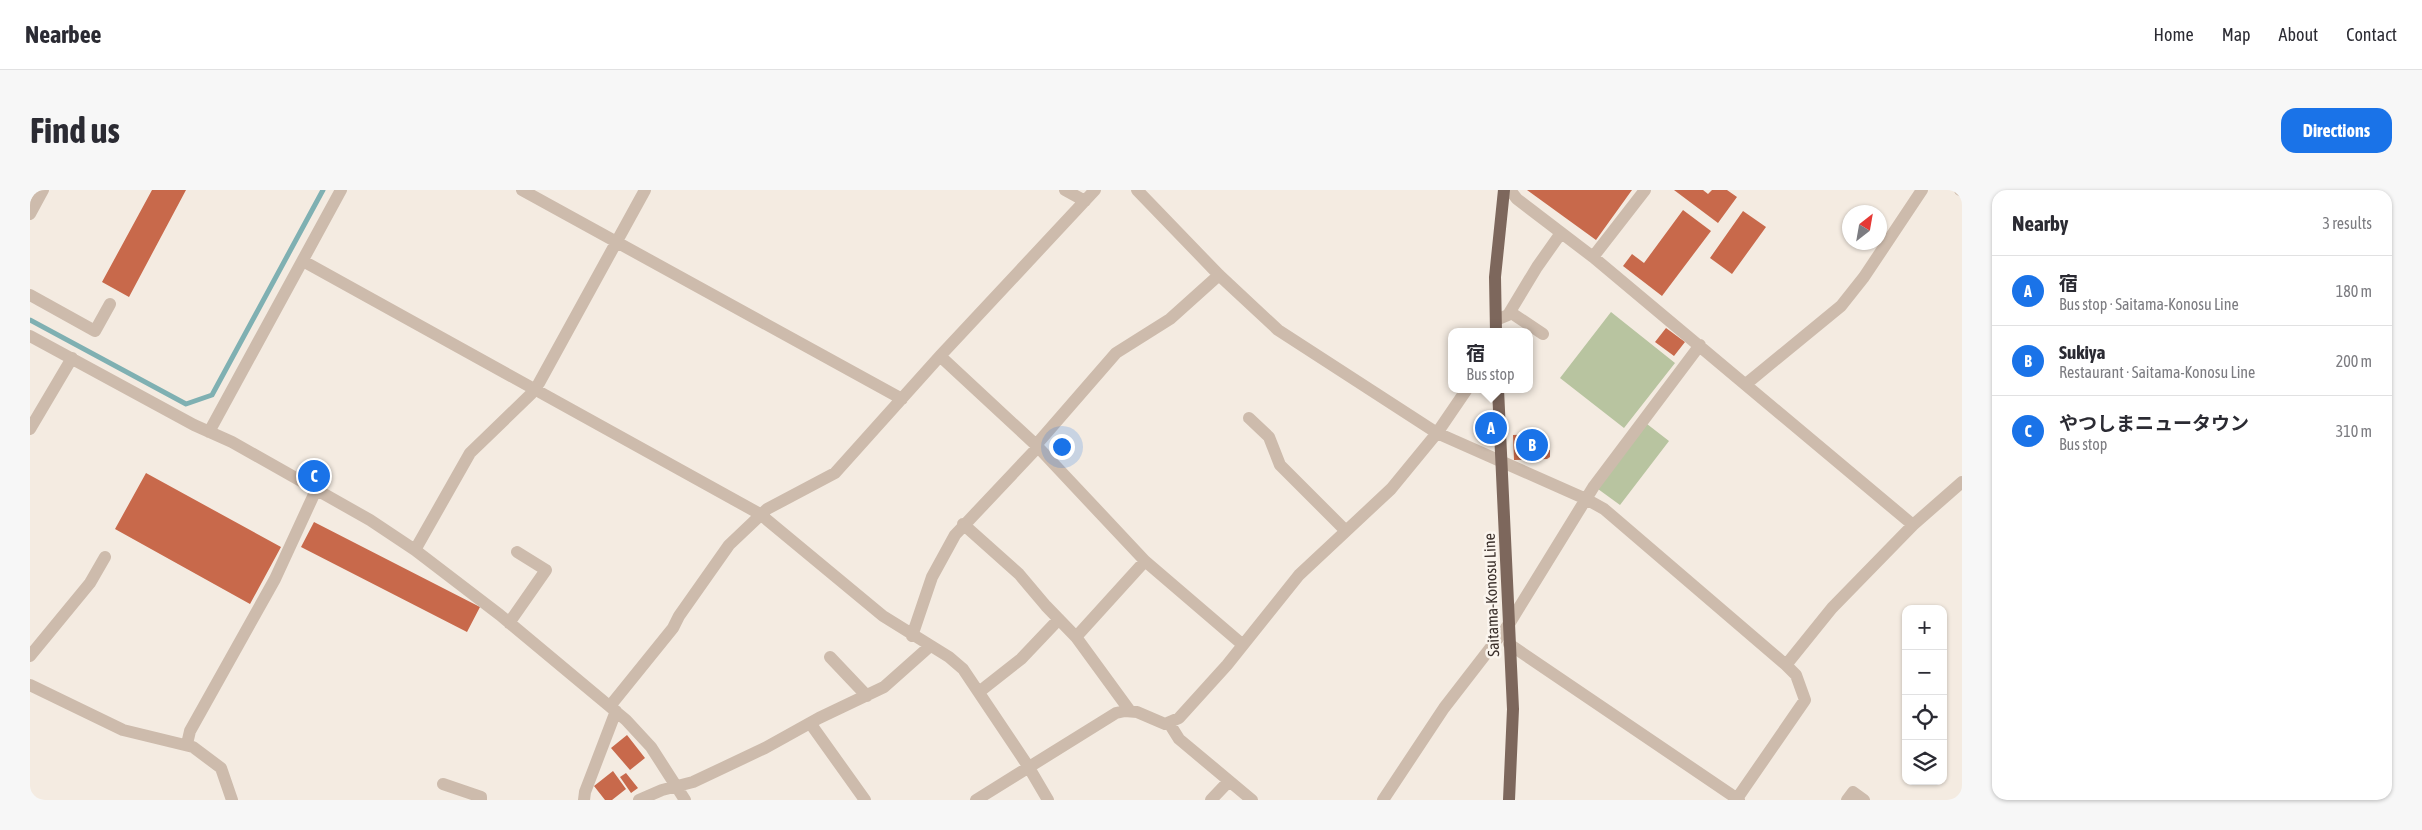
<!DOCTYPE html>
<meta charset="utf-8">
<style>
body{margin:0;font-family:"Asap Condensed","Noto Sans JP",sans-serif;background:#f7f7f7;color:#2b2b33}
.controls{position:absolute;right:15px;bottom:15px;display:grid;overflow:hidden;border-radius:10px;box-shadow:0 1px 4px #0004}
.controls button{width:45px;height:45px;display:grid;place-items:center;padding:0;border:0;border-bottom:1px solid #e1e1e2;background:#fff;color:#2b2b33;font:25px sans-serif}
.compass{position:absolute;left:1812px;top:15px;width:45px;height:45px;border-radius:50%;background:#fff;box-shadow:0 1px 4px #0004;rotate:31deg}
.you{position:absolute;left:1031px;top:256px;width:18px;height:18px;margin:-12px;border:4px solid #fff;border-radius:50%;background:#1a73e8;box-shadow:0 0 0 8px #1a73e833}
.badge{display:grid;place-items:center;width:32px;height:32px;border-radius:50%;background:#1a73e8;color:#fff;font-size:16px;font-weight:700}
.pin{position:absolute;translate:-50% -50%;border:2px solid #fff;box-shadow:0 1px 5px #0006}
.popup{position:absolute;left:1418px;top:138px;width:85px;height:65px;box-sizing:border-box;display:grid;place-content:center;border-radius:10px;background:#fff;filter:drop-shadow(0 1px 4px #0005);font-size:16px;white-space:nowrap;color:#7c7c81}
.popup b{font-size:19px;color:#2b2b33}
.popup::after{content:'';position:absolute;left:50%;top:100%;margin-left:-10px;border:10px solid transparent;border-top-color:#fff}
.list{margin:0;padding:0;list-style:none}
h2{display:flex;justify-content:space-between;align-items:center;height:65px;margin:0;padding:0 20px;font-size:21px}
h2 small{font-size:16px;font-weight:400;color:#7c7c81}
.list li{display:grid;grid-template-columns:32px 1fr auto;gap:15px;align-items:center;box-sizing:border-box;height:70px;padding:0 20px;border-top:1px solid #e1e1e2}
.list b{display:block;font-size:19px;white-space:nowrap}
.list p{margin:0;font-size:16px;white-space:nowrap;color:#7c7c81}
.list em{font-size:16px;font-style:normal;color:#7c7c81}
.icon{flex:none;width:28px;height:28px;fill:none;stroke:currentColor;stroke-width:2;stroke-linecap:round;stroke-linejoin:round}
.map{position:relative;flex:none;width:1932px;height:610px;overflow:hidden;border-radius:15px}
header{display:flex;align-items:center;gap:30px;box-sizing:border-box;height:70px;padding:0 25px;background:#fff;border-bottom:1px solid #e1e1e2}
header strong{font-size:24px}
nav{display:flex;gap:28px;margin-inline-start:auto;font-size:18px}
.intro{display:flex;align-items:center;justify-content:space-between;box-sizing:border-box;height:120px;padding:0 30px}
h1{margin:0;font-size:35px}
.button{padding:12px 22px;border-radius:15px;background:#1a73e8;color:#fff;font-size:18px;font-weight:700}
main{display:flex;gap:30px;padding:0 30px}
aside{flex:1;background:#fff;border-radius:15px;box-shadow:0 1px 4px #0004}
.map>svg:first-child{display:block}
</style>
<header>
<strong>Nearbee</strong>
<nav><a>Home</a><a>Map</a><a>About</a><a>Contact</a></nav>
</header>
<div class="intro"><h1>Find us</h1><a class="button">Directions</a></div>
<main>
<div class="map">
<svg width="1932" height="610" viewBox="0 0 1932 610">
<rect width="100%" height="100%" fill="#f4ebe1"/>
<path fill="#b8c4a0" d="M1581,122l64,51 -51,65 -64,-50z
M1617,234l22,17 -49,64 -22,-16z"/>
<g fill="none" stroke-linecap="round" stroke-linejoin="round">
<path stroke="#7fb0b2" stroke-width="5" d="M0,130l156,84 26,-9 111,-205"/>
</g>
<path fill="#c8694b" d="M122,0h34l-57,107 -27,-15z
M1497,0h105l-36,50z
M1644,0h29l5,4 4,-4h15l10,7 -19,26z
M1653,20l28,21 -49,65 -39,-30 9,-12 12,9z
M1713,21l23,16 -34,47 -22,-16z
M1636,138l19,14 -11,14 -19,-14z
M1516,244l1,16h3v7l-3,2 -33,1 -1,-25z
M116,283l135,74 -31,57 -135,-75z
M284,332l166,85 -13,25 -166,-85z
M597,545l18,23 -15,12 -19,-22z
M583,581l13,18 -14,11h-7l-11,-14z
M596,583l12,15 -7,5 -11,-16z"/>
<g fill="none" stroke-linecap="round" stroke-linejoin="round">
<path stroke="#cdbbac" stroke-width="12" d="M492,0l380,209
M1035,0l20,11
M1107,0l82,85 59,55 159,103 149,66 18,10 182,156
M1480,0l7,9 76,58 320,268
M1930,0l2,1
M0,24l13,-24
M1563,67l52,-67
M273,71l457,253 123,102 66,41 14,12 65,97 20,34
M0,105l65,36 15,-27
M1480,122l33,22
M1466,130l12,-5 29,-48 24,-34
M0,146l164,89 38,17 138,78 45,30 85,65 126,105 25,27 34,53
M910,166l96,89 109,116 98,84
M1716,194l95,-78 23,-29 58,-87
M1219,228l20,19 11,28 66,66
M0,239l42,-71
M179,242l132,-242
M1006,255l80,-92 54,-34 49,-44
M933,334l56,50 27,32 30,31 54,74
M385,360l55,-97 61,-59 8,-11 106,-193
M479,433l37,-53 -29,-18
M882,446l20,-59 23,-42 83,-88
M1046,447l69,-76
M1479,454l230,156
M0,466l60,-73 15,-26
M800,467l37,39
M0,495l93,45 70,17 28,21 11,32
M949,502l42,-33 38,-40
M580,516l63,-78 6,-12 50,-71 38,-36 68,-36 105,-117 155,-166
M780,533l55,77
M1139,533l10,16 73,61
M157,554l3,-13 85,-152 41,-89
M413,594l38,13v3
M554,610l1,-8 31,-81
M609,610l23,-10 31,-8 72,-34 54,-30 65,-31 45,-40
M946,610l140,-87 9,-2 12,1 28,12 14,-6 48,-53 72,-90 92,-86 46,-56 30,-44
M1181,610l18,-19
M1353,610l61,-92 65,-84 85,-138 106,-141
M1706,610l69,-100 -9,-25 -10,-10 46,-57 81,-83 49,-43
M1817,610l6,-8 11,8"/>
<path stroke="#7d675c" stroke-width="12" d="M1466,142l-1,-55 9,-87
M1468,199l15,320 -4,91"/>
</g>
<g text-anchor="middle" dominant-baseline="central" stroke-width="5" stroke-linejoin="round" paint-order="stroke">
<g font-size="16" fill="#3b302b" stroke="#fbf5ee">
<text transform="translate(1461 405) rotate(-92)">Saitama-Konosu Line</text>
</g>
</g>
</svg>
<div class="controls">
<button>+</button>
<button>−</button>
<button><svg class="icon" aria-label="locate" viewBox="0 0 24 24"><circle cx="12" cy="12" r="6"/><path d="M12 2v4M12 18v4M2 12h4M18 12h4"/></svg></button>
<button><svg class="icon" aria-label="layers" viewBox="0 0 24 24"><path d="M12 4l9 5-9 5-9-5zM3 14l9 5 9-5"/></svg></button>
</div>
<svg class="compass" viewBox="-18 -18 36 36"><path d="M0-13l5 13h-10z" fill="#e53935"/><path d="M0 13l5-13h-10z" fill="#7c7c81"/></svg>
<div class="you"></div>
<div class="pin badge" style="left:1461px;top:238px">A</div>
<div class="popup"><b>宿</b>Bus stop</div>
<div class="pin badge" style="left:1502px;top:255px">B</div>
<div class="pin badge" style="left:284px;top:286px">C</div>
</div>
<aside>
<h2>Nearby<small>3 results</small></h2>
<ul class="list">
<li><span class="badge">A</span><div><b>宿</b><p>Bus stop · Saitama-Konosu Line</p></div><em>180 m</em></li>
<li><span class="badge">B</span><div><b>Sukiya</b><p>Restaurant · Saitama-Konosu Line</p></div><em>200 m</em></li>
<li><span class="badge">C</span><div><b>やつしまニュータウン</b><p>Bus stop</p></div><em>310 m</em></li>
</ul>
</aside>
</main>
